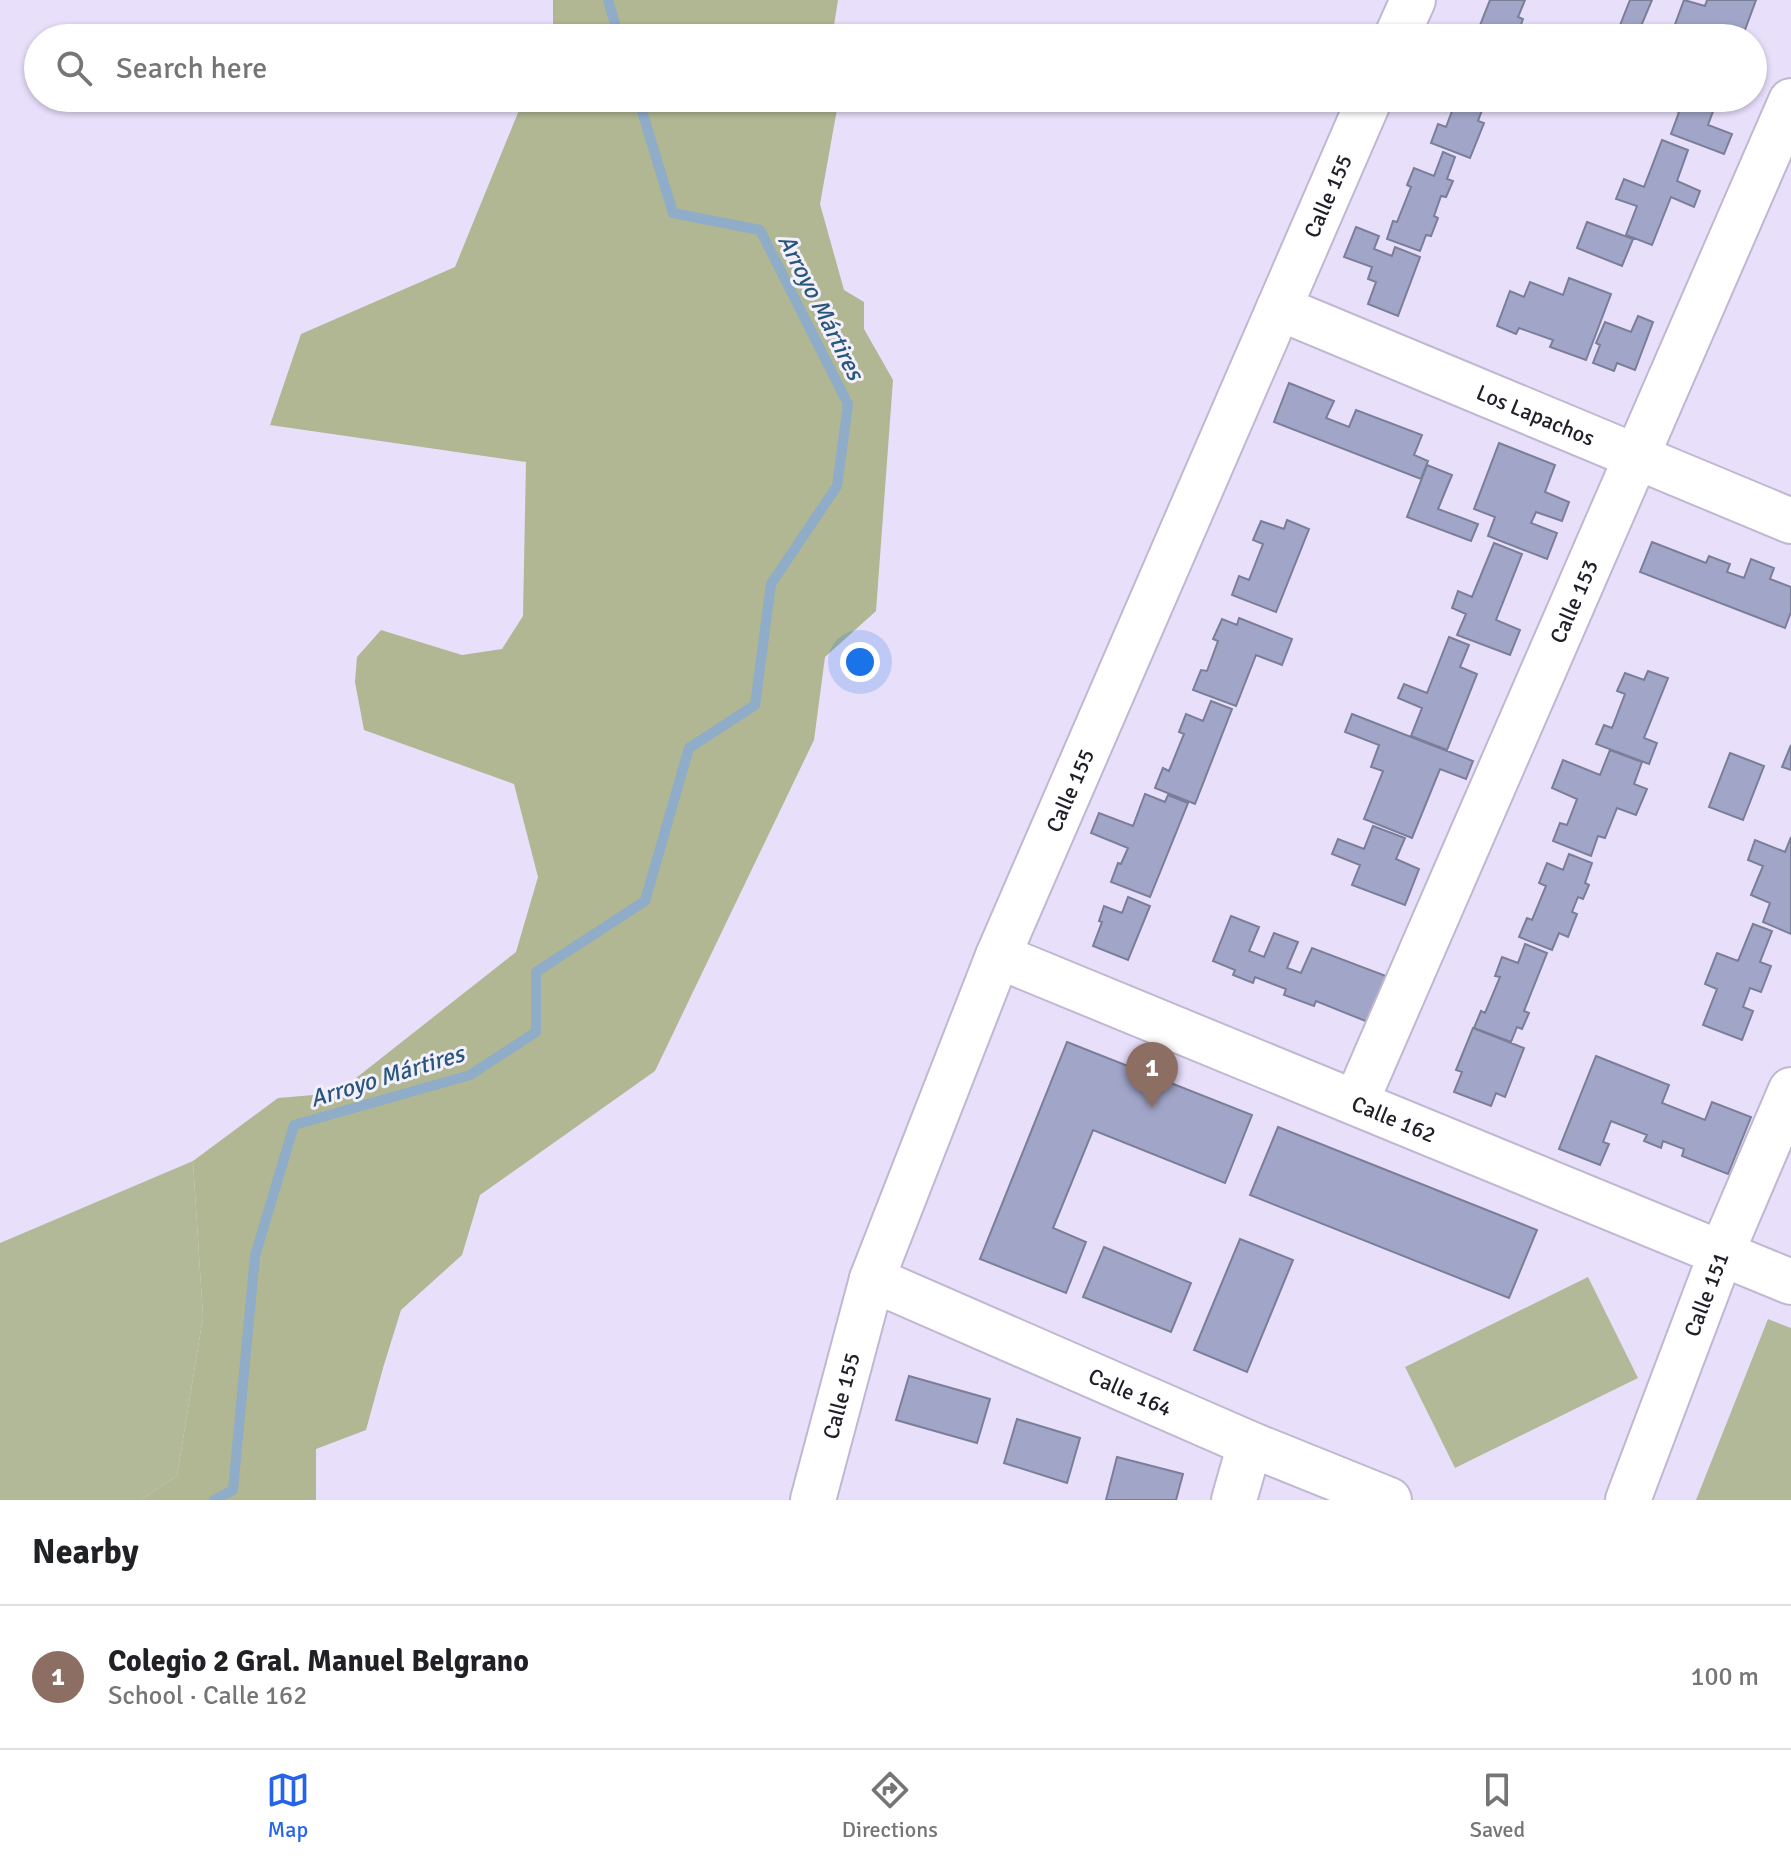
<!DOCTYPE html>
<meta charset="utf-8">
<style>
body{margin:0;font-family:Signika,sans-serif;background:#f2f2f2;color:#202124}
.you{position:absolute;left:860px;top:662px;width:28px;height:28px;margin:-20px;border:6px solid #fff;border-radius:50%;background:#1a73e8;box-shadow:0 0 0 12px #1a73e833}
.badge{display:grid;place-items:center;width:52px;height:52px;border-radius:50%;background:#2563eb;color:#fff;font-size:26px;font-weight:700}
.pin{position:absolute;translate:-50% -66px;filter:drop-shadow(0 2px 4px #0008)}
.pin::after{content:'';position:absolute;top:42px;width:28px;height:24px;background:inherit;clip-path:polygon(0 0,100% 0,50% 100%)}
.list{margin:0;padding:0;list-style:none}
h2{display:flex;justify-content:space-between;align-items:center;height:104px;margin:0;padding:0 32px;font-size:34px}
h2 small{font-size:26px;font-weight:400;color:#757577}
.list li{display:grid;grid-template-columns:52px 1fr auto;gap:24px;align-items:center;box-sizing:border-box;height:144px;padding:0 32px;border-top:2px solid #e0e0e0}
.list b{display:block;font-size:30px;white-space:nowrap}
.list p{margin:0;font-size:26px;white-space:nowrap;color:#757577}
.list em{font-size:26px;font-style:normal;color:#757577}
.icon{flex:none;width:44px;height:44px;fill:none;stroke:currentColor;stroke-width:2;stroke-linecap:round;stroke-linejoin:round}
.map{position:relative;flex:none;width:1791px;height:1500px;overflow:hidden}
.search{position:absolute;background:#fff;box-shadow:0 2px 6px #0004;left:24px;right:24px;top:24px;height:88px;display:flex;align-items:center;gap:20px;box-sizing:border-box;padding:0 28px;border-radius:44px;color:#757577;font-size:30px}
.sheet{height:248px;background:#fff}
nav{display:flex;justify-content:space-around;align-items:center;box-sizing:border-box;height:112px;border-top:2px solid #e0e0e0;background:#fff;font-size:22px;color:#757577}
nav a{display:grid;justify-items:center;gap:4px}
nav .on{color:#2563eb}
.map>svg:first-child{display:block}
</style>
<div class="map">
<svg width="1791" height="1500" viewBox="0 0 1791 1500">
<rect width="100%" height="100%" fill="#e8dffb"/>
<path fill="#b2b998" d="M193,1161l10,156 -26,159 -36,24h-141v-257z
M1588,1277l50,101 -183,90 -50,-101z
M1768,1319l23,9v172h-95z"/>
<path fill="#b0b792" d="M553,0h285l-6,38h-284l5,-11z
M524,98h315l-19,106 24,86 20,12v27l29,51 -17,231 -51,46 -11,83 -159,331 -175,124 -18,60 -61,55 -18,58 -17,62 -50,19v51h-175l36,-24 26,-159 -10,-156 85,-63 59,-5 179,-141 22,-75 -24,-93 -150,-54 -9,-48 2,-25 24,-27 81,25 40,-6 21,-33 3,-154 -256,-37 31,-91 154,-67z"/>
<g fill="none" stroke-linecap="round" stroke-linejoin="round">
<path stroke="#8facc8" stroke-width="10" d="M608,0l11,38
M214,1500l19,-10 22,-234 39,-131 176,-50 66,-43v-60l109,-71 44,-153 66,-43 16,-121 66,-98 11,-82 -88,-174 -87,-17 -35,-115"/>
</g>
<path fill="#a1a5c8" stroke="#7b7e98" stroke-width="2" d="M1490,0h35l-7,17 5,2 -7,19h-41z
M1630,0h22l-16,38h-21z
M1684,0l21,6 2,-6h49l-14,38h-72z
M1457,98h36l-3,10 -6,-3 -6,16 6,2 -14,35 -39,-15 7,-19 8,3z
M1668,98h50l-10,27 24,9 -8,20 -53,-20 8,-22 -14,-6z
M1662,140l26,10 -11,31 23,10 -6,16 -23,-10 -19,48 -26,-10 11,-29 -21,-7 8,-20 20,8z
M1443,152l12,5 -8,22 6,2 -7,16 -5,-1 -7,20 4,2 -7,18 -5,-1 -6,16 -33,-12 6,-18 4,1 14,-35 -4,-2 7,-17 20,8z
M1587,222l46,17 -11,27 -45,-18z
M1356,227l23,9 -5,13 18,7 3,-9 25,10 -22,59 -30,-12 8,-22 -8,-3 4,-12 -28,-10z
M1569,278l42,16 -25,66 -36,-13 3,-7 -34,-12 -3,6 -19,-8 13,-35 14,6 6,-15 33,13z
M1638,316l15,6 -18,48 -18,-7 -3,8 -21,-8 7,-18 -4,-2 9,-21 26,10z
M1289,383l45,18 -8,17 23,9 7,-17 66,25 -8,20 14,6 -7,18 -147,-57z
M1499,443l56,22 -10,27 24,10 -7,19 -26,-9 -5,11 26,10 -10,26 -59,-23 7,-19 -21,-8z
M1427,465l25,10 -14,34 40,15 -7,17 -64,-24z
M1287,520l22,9 -33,83 -44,-17 7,-19 10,4 14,-36 -10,-4 8,-19 23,8z
M1652,542l54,21 3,-7 21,8 -3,8 17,6 7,-19 23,9 -4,11 21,8v25l-6,16 -145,-56z
M1494,543l28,11 -26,66 24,10 -10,25 -53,-20 9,-21 -14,-6 6,-17 14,6z
M1239,618l53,21 -10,26 -26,-10 -20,51 -43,-16 8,-20 6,1 11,-30 -5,-2 9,-20 15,6z
M1449,637l20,8 -9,22 17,7 -30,76 -36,-14 11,-28 -24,-10 6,-14 23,9z
M1648,671l20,7 -24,60 13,5 -8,21 -53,-20 8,-19 8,3 13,-34 -8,-3 8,-18 19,7z
M1211,701l21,8 -37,95 -40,-16 8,-20 6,3 15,-37 -5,-2 7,-18 17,7z
M1352,714l121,47 -7,18 -26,-10 -28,69 -48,-19 19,-48 -12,-4 8,-22 -34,-13z
M1791,745v25l-9,-3z
M1610,750l32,12 -8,22 13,5 -11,26 -19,-7 -12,30 -7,-2 -7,20 -38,-15 7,-18 7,2 10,-26 -25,-11 11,-28 37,15z
M1730,753l34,13 -21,54 -34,-13z
M1145,794l20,8 3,-7 20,8 -38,94 -39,-15 7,-19 3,1 7,-16 -37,-15 8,-20 34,13z
M1373,826l32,12 -9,21 23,10 -14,36 -53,-20 8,-20 -28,-11 6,-15 26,10z
M1791,837v97l-28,-12 7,-19 -19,-8 12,-29 -15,-6 7,-20 30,12z
M1569,854l23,9 -7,20 4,2 -6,14 -5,-2 -6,15 5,2 -9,23 -9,-4 -7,17 -33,-13 8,-19 5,2 14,-34 -7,-3 8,-20 16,7z
M1128,897l22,9 -22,54 -35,-14 9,-24 -3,-1 5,-15 18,7z
M1231,916l28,11 -10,24 15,6 10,-24 24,9 -11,26 14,5 11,-25 74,28 -18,46 -52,-21 -2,5 -30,-11 2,-6 -31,-12 -2,6 -20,-8 2,-5 -22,-9z
M1753,924l19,7 -12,31 11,4 -10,26 -11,-4 -7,19 10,4 -11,29 -39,-15 14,-36 -12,-5 12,-31 21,8z
M1525,944l22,9 -23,58 5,2 -7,16 -5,-2 -6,15 -37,-14 7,-17 4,2 15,-36 -5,-1 7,-19 16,6z
M1473,1028l51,20 -19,49 -9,-4 -5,13 -37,-14 8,-20 -6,-2z
M1067,1042l185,73 -27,68 -132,-53 -40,98 33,14 -20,51 -86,-34z
M1596,1056l73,29 -7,18 43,17 7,-18 39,15 -23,57 -46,-18 2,-7 -21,-8 -2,7 -17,-7 3,-6 -36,-14 -8,21 6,2 -9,21 -41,-16z
M1278,1127l259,103 -28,68 -259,-103z
M1240,1239l53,21 -46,112 -53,-22z
M1104,1247l87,36 -20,49 -88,-35z
M909,1376l81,23 -13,44 -81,-23z
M1017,1419l63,19 -13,45 -63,-20z
M1117,1457l66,17 -7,26h-70z"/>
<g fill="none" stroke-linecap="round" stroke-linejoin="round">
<g stroke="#c0b7d2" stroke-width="48">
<g id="minor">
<path d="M1396,38l17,-38"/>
<path id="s1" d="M1279,308l512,213"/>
<path id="s2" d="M998,956l793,326"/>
<path id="s3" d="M1356,1102l435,-1001"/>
<path id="s4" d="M872,1279l378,165 139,56"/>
<path id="s5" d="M813,1500l59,-221 126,-323 372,-858"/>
<path d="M1234,1500l16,-56"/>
<path id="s6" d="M1628,1500l93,-246 70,-164"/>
</g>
</g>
<use href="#minor" stroke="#fff" stroke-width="44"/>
</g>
<g text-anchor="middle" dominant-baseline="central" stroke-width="6" stroke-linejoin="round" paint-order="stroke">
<g font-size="22" fill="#211e28" stroke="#f3effb">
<text stroke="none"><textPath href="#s5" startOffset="1404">Calle 155</textPath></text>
<text stroke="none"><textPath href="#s1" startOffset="278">Los Lapachos</textPath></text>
<text stroke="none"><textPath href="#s3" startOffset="546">Calle 153</textPath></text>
<text stroke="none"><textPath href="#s5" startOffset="756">Calle 155</textPath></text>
<text stroke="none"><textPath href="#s2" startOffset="428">Calle 162</textPath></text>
<text stroke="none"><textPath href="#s6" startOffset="220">Calle 151</textPath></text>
<text stroke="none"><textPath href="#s4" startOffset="282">Calle 164</textPath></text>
<text stroke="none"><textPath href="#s5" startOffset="108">Calle 155</textPath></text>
</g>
<g font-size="24" font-style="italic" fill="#28567c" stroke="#f3effb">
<text transform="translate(821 307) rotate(63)">Arroyo Mártires</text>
<text transform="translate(387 1076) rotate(-17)">Arroyo Mártires</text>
</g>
</g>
</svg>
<div class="you"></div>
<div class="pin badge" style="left:1152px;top:1108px;background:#8d6e63">1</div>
<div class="search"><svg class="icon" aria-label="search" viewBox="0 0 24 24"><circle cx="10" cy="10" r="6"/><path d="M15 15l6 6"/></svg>Search here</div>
</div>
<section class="sheet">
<h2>Nearby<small></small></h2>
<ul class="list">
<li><span class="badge" style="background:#8d6e63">1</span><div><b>Colegio 2 Gral. Manuel Belgrano</b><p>School · Calle 162</p></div><em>100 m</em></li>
</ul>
</section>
<nav>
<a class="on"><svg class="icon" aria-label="map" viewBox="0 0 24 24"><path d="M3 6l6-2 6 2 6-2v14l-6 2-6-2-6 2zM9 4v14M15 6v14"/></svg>Map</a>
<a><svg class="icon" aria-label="directions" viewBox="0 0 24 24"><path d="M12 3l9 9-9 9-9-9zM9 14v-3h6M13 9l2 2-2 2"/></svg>Directions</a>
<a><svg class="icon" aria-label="saved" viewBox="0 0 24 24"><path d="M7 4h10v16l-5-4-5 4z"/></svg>Saved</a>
</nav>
